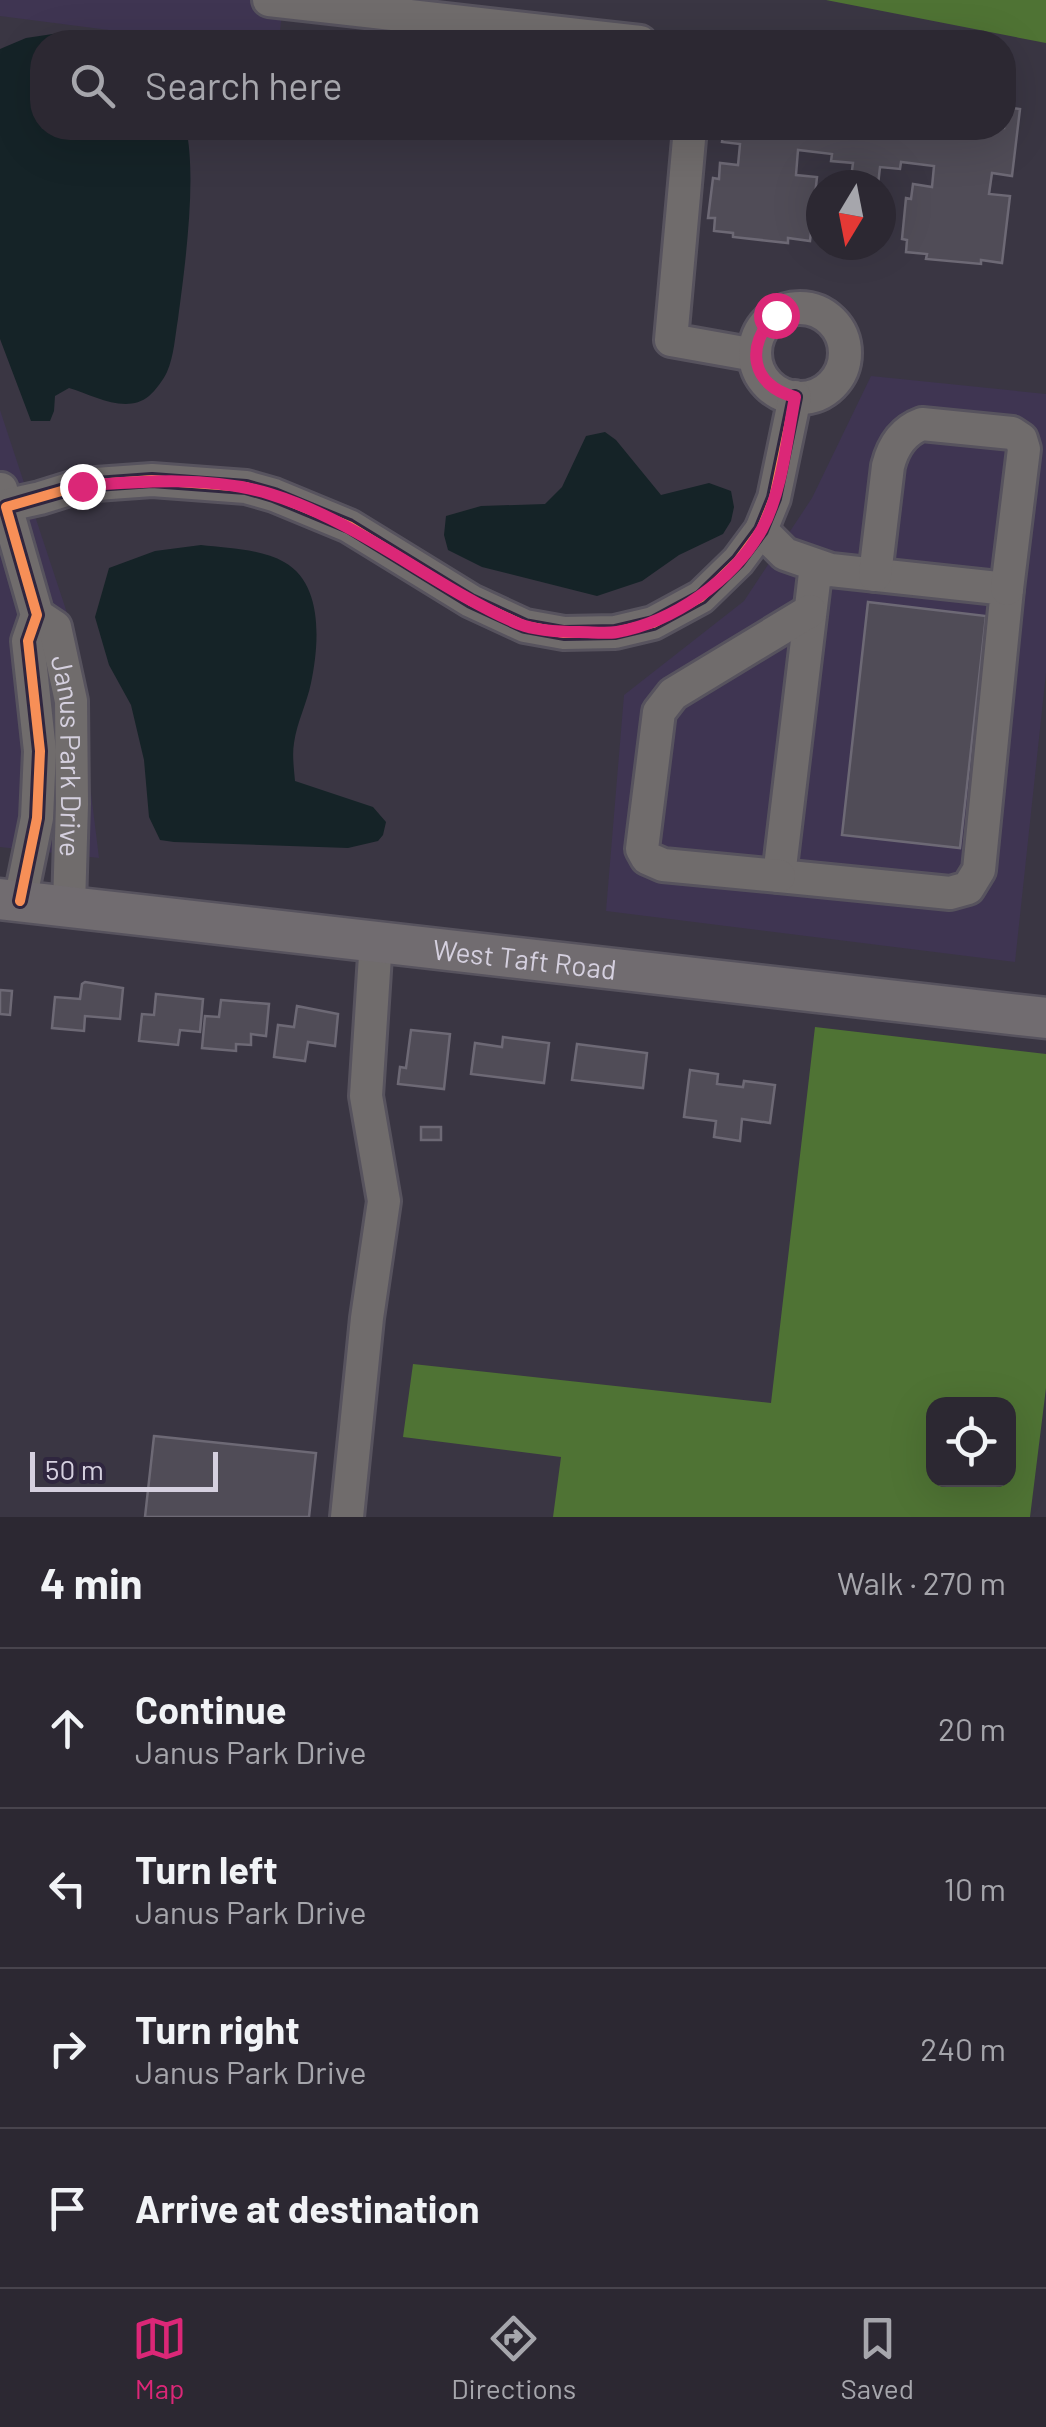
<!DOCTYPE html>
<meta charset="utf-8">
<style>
body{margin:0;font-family:Barlow,sans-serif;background:#38343e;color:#f1f3f6}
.controls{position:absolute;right:30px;bottom:30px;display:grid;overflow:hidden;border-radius:20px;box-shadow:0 10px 40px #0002}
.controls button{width:90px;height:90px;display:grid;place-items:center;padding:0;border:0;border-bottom:2px solid #48444d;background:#2c2832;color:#f1f3f6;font:50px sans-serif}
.compass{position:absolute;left:806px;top:170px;width:90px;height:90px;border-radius:50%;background:#2c2832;box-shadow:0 10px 40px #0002;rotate:190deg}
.scale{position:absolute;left:30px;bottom:25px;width:188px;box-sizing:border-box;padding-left:10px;border:5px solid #d5d0df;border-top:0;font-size:28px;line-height:35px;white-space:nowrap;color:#d5d0df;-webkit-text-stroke:8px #2f263f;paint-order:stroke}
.stop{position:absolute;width:30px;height:30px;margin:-22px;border:8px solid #db2777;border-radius:50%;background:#fff}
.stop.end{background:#db2777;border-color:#fff;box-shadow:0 2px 10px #0008}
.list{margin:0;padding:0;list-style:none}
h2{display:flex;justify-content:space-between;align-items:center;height:130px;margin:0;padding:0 40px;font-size:42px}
h2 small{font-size:32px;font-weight:400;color:#a6a6ac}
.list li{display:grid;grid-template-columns:65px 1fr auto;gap:30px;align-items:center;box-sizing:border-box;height:160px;padding:0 40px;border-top:2px solid #48444d}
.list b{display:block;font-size:38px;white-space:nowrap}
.list p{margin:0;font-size:32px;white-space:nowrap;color:#a6a6ac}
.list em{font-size:32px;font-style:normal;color:#a6a6ac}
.icon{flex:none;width:55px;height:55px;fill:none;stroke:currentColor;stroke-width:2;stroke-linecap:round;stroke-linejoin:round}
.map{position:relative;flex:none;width:1046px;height:1517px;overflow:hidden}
.search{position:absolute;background:#2c2832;box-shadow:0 10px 40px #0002;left:30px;right:30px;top:30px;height:110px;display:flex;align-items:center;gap:25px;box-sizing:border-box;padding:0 35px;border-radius:40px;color:#a6a6ac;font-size:38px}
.sheet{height:770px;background:#2c2832}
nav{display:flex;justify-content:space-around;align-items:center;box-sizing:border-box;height:140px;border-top:2px solid #48444d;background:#2c2832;font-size:28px;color:#a6a6ac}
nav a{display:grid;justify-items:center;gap:5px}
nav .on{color:#db2777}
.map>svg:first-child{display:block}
</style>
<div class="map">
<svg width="1046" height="1517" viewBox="0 0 1046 1517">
<rect width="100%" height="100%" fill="#3a3643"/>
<path fill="#3f3552" d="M0,0h283l-4,42h-77l-202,-26z
M871,376l175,18v279l-31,289 -409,-51 18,-216 120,-94 68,-103z
M0,410l70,212 29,236 -99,-11z"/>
<path fill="#4f7334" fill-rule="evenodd" d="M826,0h220v43z
M815,1027l231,27v334l-16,129h-477l8,-60 -158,-20 10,-73 358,39zM934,1404h74v76h-74z"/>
<path fill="#152327" d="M66,32l47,10h-71v86h144c11,51 -1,138 -8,191 -3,17 -4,37 -11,53 -3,7 -12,19 -18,24 -23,19 -56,-1 -80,-8l-14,8 -1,15 -4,10h-19l-31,-82v-290l26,-11z
M605,432l11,8 45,55 48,-12 22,8 3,16 -3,14 -8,13 -44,21 -37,26 -45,15 -115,-29 -34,-17 -4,-15 2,-19 35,-10 64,-2 17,-17 24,-51z
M201,545c25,3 61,4 83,17 40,22 35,83 27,121 -4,20 -14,39 -17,60 -2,12 0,26 1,38l78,26 13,15 -3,13 -5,6 -30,7 -174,-6 -14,-2 -11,-23 -5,-57 -13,-55 -22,-40 -14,-48 14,-49 46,-17z"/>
<path fill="#504c57" stroke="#6d6975" stroke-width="2.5" d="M1004,107l16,2 -8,67 -20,-3 -3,21 21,2 -8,67 -21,-3v4l-55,-5 1,-5 -21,-2 1,-12 -5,-1 4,-41 5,1 2,-15 19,3 2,-21 -33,-4 -1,7 -20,-2 -2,18h-28l3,-22 -22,-2 1,-7 -34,-4 -2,25 21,2 -7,64 -22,-3v5l-55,-6v-4l-19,-2 1,-13h-7l5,-40 6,1 1,-16 18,2 2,-21 -18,-2 2,-14h-3h283z
M868,602l118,14 -26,232 -118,-13z
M85,982l38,6 -3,31 -35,-3 -1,15 -32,-3 3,-31 25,2 2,-15z
M0,990l12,1 -2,24 -10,-1z
M156,994l47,5 -3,33 -20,-2 -2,15 -39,-4 3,-27 12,1z
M221,1000l48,4 -3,32 -15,-2v11l-15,-1v7l-34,-3 3,-32 14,1z
M297,1006l41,8 -3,32 -27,-4 -3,19 -31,-4 4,-32 16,2z
M411,1030l39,4 -6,55 -46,-5 2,-17 6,1z
M503,1037l46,6 -5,40 -73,-9 4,-31 27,4z
M577,1044l70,9 -4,35 -71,-8z
M690,1070l28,4 -1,10 26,3 1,-6 31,4 -5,38 -28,-4 -2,22 -26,-4 2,-16 -32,-4z
M421,1127h20v13h-20z
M154,1436l162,17 -7,64h-164z"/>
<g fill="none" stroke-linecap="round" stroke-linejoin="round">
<g stroke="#57535e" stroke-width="38">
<g id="minor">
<path d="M269,0l371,42"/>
<path d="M690,128l-19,212 84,15"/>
<circle cx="800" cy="353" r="45"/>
<path d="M1,489l36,126 -9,26 12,110 -3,67 -17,83"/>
<path d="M0,507l40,-9 42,-13 70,-5 94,7 28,8 75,31 122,75 54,25 39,7 51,-1 38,-9 48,-26 37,-36 23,-31 13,-32 21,-101"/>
<path d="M761,530l24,24 46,16 176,19 -28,281 -11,18 -18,5 -171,-17 37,-311"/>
<path d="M875,575l13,-109c5,-20 15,-35 34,-42l90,9 9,6 3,10 -17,140"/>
<path id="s1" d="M37,615l18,12 16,74 1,103 -3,102"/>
<path d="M779,876l-116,-11 -16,-7 -5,-9 17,-137 14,-18 137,-83"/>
<path d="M347,1517l20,-199 17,-117 -18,-105 10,-156"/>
</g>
</g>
<g stroke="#57535e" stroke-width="45">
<g id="major">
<path id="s2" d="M0,899l1046,119"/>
</g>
</g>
<use href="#minor" stroke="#706c6c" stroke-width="32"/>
<use href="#major" stroke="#716c70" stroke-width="40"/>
<g stroke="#2f263f" stroke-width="16">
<path id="cycleway" d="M20,901l17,-83 3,-67 -12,-110 9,-26 -31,-108 76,-22 70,-5 94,7 28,8 75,31 122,75 54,25 39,7 51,-1 38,-9 48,-26 37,-36 23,-31 13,-32 21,-101"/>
</g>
<use href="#cycleway" stroke="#f78f57" stroke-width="10"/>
</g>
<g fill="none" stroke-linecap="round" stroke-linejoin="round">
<path stroke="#db2777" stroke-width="12" d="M82,486c59,-5 131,-10 188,8 91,28 163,93 249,130 18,7 41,8 60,8 13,0 26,2 38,0 56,-10 117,-52 145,-103 20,-37 25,-91 33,-132 -44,-11 -51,-52 -19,-82"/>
</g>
<g text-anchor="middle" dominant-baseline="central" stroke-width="8" stroke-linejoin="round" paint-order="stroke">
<g font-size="28" fill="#d5d0df" stroke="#2f263f">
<text stroke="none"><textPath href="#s1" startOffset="152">Janus Park Drive</textPath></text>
<text stroke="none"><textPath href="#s2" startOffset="528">West Taft Road</textPath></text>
</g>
</g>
</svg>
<div class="controls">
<button><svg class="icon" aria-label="locate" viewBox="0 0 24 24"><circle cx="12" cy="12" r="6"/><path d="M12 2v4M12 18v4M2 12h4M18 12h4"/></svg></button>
</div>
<svg class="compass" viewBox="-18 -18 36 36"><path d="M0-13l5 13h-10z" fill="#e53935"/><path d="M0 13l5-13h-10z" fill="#a6a6ac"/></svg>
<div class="scale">50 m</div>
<div class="stop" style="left:776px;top:315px"></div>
<div class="stop end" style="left:82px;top:486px"></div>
<div class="search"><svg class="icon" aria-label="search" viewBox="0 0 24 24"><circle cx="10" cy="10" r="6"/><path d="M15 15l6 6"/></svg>Search here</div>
</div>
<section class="sheet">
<h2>4 min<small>Walk · 270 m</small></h2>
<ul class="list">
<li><svg class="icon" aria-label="ahead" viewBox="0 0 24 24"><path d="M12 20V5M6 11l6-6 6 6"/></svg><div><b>Continue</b><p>Janus Park Drive</p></div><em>20 m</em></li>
<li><svg class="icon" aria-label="left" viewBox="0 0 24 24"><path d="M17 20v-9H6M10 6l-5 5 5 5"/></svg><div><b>Turn left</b><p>Janus Park Drive</p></div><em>10 m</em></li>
<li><svg class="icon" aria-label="right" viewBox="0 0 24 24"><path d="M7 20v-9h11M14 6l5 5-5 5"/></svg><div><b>Turn right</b><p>Janus Park Drive</p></div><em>240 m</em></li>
<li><svg class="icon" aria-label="arrive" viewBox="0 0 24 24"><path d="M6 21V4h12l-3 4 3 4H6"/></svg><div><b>Arrive at destination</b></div></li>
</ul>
</section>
<nav>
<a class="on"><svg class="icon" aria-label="map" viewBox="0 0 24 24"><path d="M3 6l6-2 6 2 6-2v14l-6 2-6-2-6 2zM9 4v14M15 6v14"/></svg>Map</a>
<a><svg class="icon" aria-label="directions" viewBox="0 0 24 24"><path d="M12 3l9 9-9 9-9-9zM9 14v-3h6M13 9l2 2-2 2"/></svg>Directions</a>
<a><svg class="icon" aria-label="saved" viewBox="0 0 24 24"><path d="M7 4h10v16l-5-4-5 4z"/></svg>Saved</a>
</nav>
